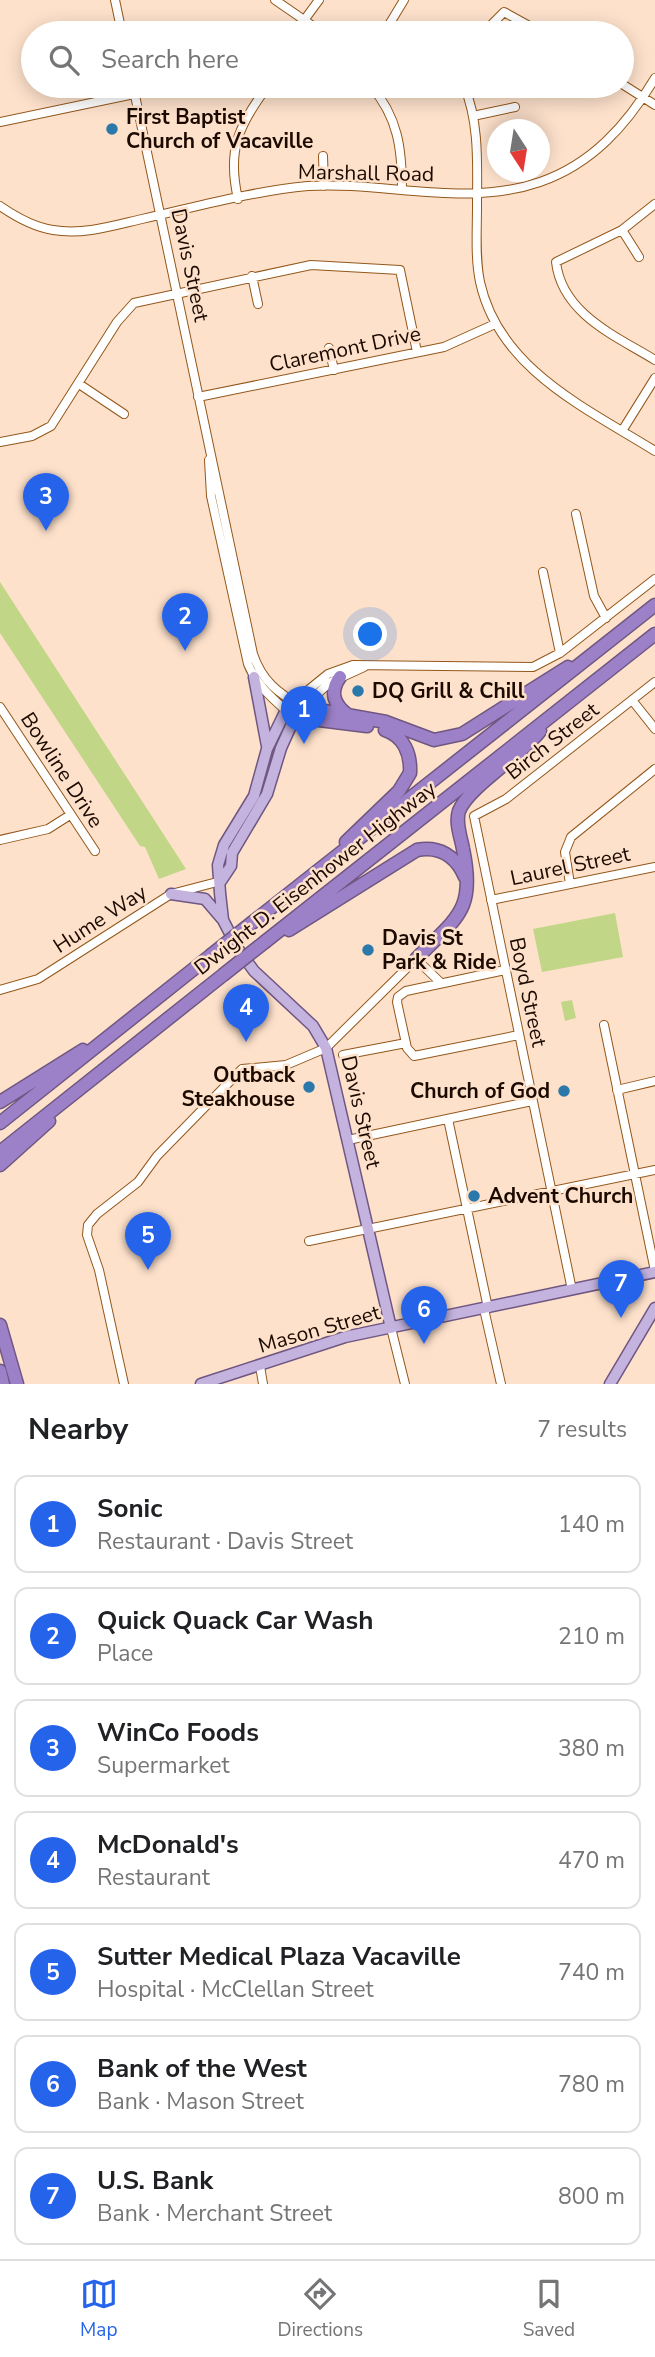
<!DOCTYPE html>
<meta charset="utf-8">
<style>
body{margin:0;font-family:"Nunito Sans",sans-serif;background:#f2f2f2;color:#202124}
.compass{position:absolute;left:487px;top:119px;width:63px;height:63px;border-radius:50%;background:#fff;box-shadow:0 4px 18px #0003;rotate:168deg}
.you{position:absolute;left:371px;top:635px;width:24px;height:24px;margin:-18px;border:5px solid #fff;border-radius:50%;background:#1a73e8;box-shadow:0 0 0 10px #1a73e833}
.badge{display:grid;place-items:center;width:46px;height:46px;border-radius:50%;background:#2563eb;color:#fff;font-size:23px;font-weight:700}
.pin{position:absolute;translate:-50% -58px;filter:drop-shadow(0 2px 4px #0008)}
.pin::after{content:'';position:absolute;top:37px;width:24px;height:21px;background:inherit;clip-path:polygon(0 0,100% 0,50% 100%)}
.list{margin:0;padding:0;list-style:none}
h2{display:flex;justify-content:space-between;align-items:center;height:91px;margin:0;padding:0 28px;font-size:30px}
h2 small{font-size:23px;font-weight:400;color:#757577}
.list li{display:grid;grid-template-columns:46px 1fr auto;gap:21px;align-items:center;box-sizing:border-box;height:98px;margin:0 14px 14px;padding:0 14px;border:2px solid #e0e0e0;border-radius:14px}
.list b{display:block;font-size:26px;white-space:nowrap}
.list p{margin:0;font-size:23px;white-space:nowrap;color:#757577}
.list em{font-size:23px;font-style:normal;color:#757577}
.icon{flex:none;width:38px;height:38px;fill:none;stroke:currentColor;stroke-width:2;stroke-linecap:round;stroke-linejoin:round}
.map{position:relative;flex:none;width:655px;height:1384px;overflow:hidden}
.search{position:absolute;background:#fff;box-shadow:0 4px 18px #0003;left:21px;right:21px;top:21px;height:77px;display:flex;align-items:center;gap:18px;box-sizing:border-box;padding:0 24px;border-radius:38px;color:#757577;font-size:26px}
.sheet{height:875px;background:#fff}
nav{display:flex;justify-content:space-around;align-items:center;box-sizing:border-box;height:98px;border-top:2px solid #e0e0e0;background:#fff;font-size:19px;color:#757577}
nav a{display:grid;justify-items:center;gap:4px}
nav .on{color:#2563eb}
.map>svg:first-child{display:block}
</style>
<div class="map">
<svg width="655" height="1384" viewBox="0 0 655 1384">
<rect width="100%" height="100%" fill="#fde1cb"/>
<path fill="#c1d686" d="M0,582l186,287 -27,10 -14,-32 -5,-1 -140,-213z
M615,913l8,44 -81,15 -9,-43z
M572,1000l4,18 -11,3 -4,-19z"/>
<g fill="none" stroke-linecap="round" stroke-linejoin="round">
<g stroke="#93571b" stroke-width="10">
<path id="minor" d="M115,0l7,33
M275,0l48,33
M305,19l14,-19
M63,30l15,3 42,-9
M384,33l20,-33
M483,33l21,-21 38,21
M622,84l33,21
M133,86l120,568c9,27 25,39 49,53
M371,86c27,31 31,63 31,103
M464,86c16,37 13,82 13,121 0,25 -2,51 3,75 19,87 106,126 175,169
M473,116l42,-9
M0,122l134,-28
M323,156l1,30
M238,199c-11,-48 0,-73 29,-112
M655,204l-33,26 -66,32c6,52 60,74 99,98
M0,206c16,11 33,21 53,24 30,5 59,-4 89,-11 54,-12 111,-28 166,-33 77,-5 157,22 232,-4 52,-18 87,-57 115,-104
M622,230l17,27
M252,276l6,28
M329,348l5,22
M79,384l45,30
M198,397l246,-50 51,-23
M622,431l33,-53
M0,442l32,-6 19,-10 66,-104 17,-19 177,-38 89,5 17,82
M209,460l2,36 37,168c9,22 25,35 42,50
M576,514l18,82 12,22
M543,572l17,81
M632,700l23,29
M291,704l37,-30 25,-9 180,2 27,-14 95,-74
M0,707l95,144
M301,709l28,-26 35,-16
M0,840l48,-11 22,-14
M570,884l-5,-32 6,-15 84,-68
M491,900l164,-33
M505,970l-99,21 -8,6 -1,5 10,46 7,8 105,-21
M0,990l38,-11 133,-85 50,-13
M604,1025l51,246
M343,1055l63,-12
M617,1090l38,-9
M448,1119l40,189
M348,1140l184,-39
M309,1241l346,-71
M572,1290l-98,-474 32,-17 149,-117
M484,1309l17,75
M391,1328l14,56
M260,1366l3,18
M124,1384l-25,-114 -12,-35 1,-10 9,-11 41,-32 19,-26 85,-87 44,-4 40,-17 90,-89 25,24"/>
</g>
<g stroke="#6f5782" stroke-width="13">
<path id="major" d="M254,677l13,69
M286,710l-19,39 -13,47 -30,49 -6,20 2,28 3,27 15,29 16,22 59,55 13,22 65,280
M221,881l10,-15 1,-13 35,-59 14,-46 14,-31
M171,894l34,5 18,21
M201,1384l144,-47 310,-65
M610,1384l45,-76"/>
</g>
<g stroke="#6f5782" stroke-width="15">
<path id="highway" d="M340,677c-11,15 -6,28 8,38
M302,707l84,15 48,18 28,-6 106,-67
M295,717l72,9
M346,842l53,-51 11,-18c1,-19 -6,-37 -25,-43
M253,922l402,-317
M289,930l128,-80c22,-4 39,6 48,27
M266,941l389,-307
M416,959c41,-42 60,-48 47,-110 -2,-12 -8,-26 -4,-38 9,-24 63,-56 81,-80
M0,1102l83,-52
M0,1123l210,-167
M0,1152l223,-177
M0,1165l49,-44
M0,1325l17,59
M0,1371l3,13"/>
</g>
<use href="#minor" stroke="#fff" stroke-width="8"/>
<use href="#major" stroke="#c4b3de" stroke-width="10"/>
<use href="#highway" stroke="#9c81c8" stroke-width="12"/>
<g stroke="#6f5782" stroke-width="15" stroke-linecap="butt">
<path id="highway-bridge" d="M210,956l43,-34
M223,975l43,-34"/>
</g>
<use href="#highway-bridge" stroke="#9c81c8" stroke-width="12"/>
</g>
<g fill="#2b79ab" stroke="#fde1cb" stroke-width="2.5">
<circle cx="112" cy="129" r="7"/>
<circle cx="358" cy="691" r="7"/>
<circle cx="368" cy="950" r="7"/>
<circle cx="309" cy="1087" r="7"/>
<circle cx="564" cy="1091" r="7"/>
<circle cx="474" cy="1196" r="7"/>
</g>
<g text-anchor="middle" dominant-baseline="central" stroke-width="5" stroke-linejoin="round" paint-order="stroke">
<g font-size="21" font-weight="bold" fill="#1c0a00" stroke="#fde1cb" text-anchor="start">
<text x="126" y="117">First Baptist<tspan x="126" dy="24">Church of Vacaville</tspan></text>
<text x="372" y="691">DQ Grill &amp; Chill</text>
<text x="382" y="938">Davis St<tspan x="382" dy="24">Park &amp; Ride</tspan></text>
<text x="295" y="1075" text-anchor="end">Outback<tspan x="295" dy="24">Steakhouse</tspan></text>
<text x="550" y="1091" text-anchor="end">Church of God</text>
<text x="488" y="1196">Advent Church</text>
</g>
<g font-size="21" fill="#1c0a00" stroke="#fde1cb">
<text transform="translate(366 173) rotate(1)">Marshall Road</text>
<text transform="translate(190 265) rotate(78)">Davis Street</text>
<text transform="translate(345 349) rotate(-12)">Claremont Drive</text>
<text transform="translate(552 741) rotate(-38)">Birch Street</text>
<text transform="translate(62 770) rotate(57)">Bowline Drive</text>
<text transform="translate(570 866) rotate(-12)">Laurel Street</text>
<text transform="translate(315 878) rotate(-38)">Dwight D. Eisenhower Highway</text>
<text transform="translate(100 919) rotate(-33)">Hume Way</text>
<text transform="translate(528 992) rotate(78)">Boyd Street</text>
<text transform="translate(361 1112) rotate(77)">Davis Street</text>
<text transform="translate(319 1329) rotate(-16)">Mason Street</text>
</g>
</g>
</svg>
<svg class="compass" viewBox="-18 -18 36 36"><path d="M0-13l5 13h-10z" fill="#e53935"/><path d="M0 13l5-13h-10z" fill="#757577"/></svg>
<div class="you"></div>
<div class="pin badge" style="left:304px;top:744px">1</div>
<div class="pin badge" style="left:185px;top:651px">2</div>
<div class="pin badge" style="left:46px;top:531px">3</div>
<div class="pin badge" style="left:246px;top:1042px">4</div>
<div class="pin badge" style="left:148px;top:1270px">5</div>
<div class="pin badge" style="left:424px;top:1344px">6</div>
<div class="pin badge" style="left:621px;top:1318px">7</div>
<div class="search"><svg class="icon" aria-label="search" viewBox="0 0 24 24"><circle cx="10" cy="10" r="6"/><path d="M15 15l6 6"/></svg>Search here</div>
</div>
<section class="sheet">
<h2>Nearby<small>7 results</small></h2>
<ul class="list">
<li><span class="badge">1</span><div><b>Sonic</b><p>Restaurant · Davis Street</p></div><em>140 m</em></li>
<li><span class="badge">2</span><div><b>Quick Quack Car Wash</b><p>Place</p></div><em>210 m</em></li>
<li><span class="badge">3</span><div><b>WinCo Foods</b><p>Supermarket</p></div><em>380 m</em></li>
<li><span class="badge">4</span><div><b>McDonald's</b><p>Restaurant</p></div><em>470 m</em></li>
<li><span class="badge">5</span><div><b>Sutter Medical Plaza Vacaville</b><p>Hospital · McClellan Street</p></div><em>740 m</em></li>
<li><span class="badge">6</span><div><b>Bank of the West</b><p>Bank · Mason Street</p></div><em>780 m</em></li>
<li><span class="badge">7</span><div><b>U.S. Bank</b><p>Bank · Merchant Street</p></div><em>800 m</em></li>
</ul>
</section>
<nav>
<a class="on"><svg class="icon" aria-label="map" viewBox="0 0 24 24"><path d="M3 6l6-2 6 2 6-2v14l-6 2-6-2-6 2zM9 4v14M15 6v14"/></svg>Map</a>
<a><svg class="icon" aria-label="directions" viewBox="0 0 24 24"><path d="M12 3l9 9-9 9-9-9zM9 14v-3h6M13 9l2 2-2 2"/></svg>Directions</a>
<a><svg class="icon" aria-label="saved" viewBox="0 0 24 24"><path d="M7 4h10v16l-5-4-5 4z"/></svg>Saved</a>
</nav>
